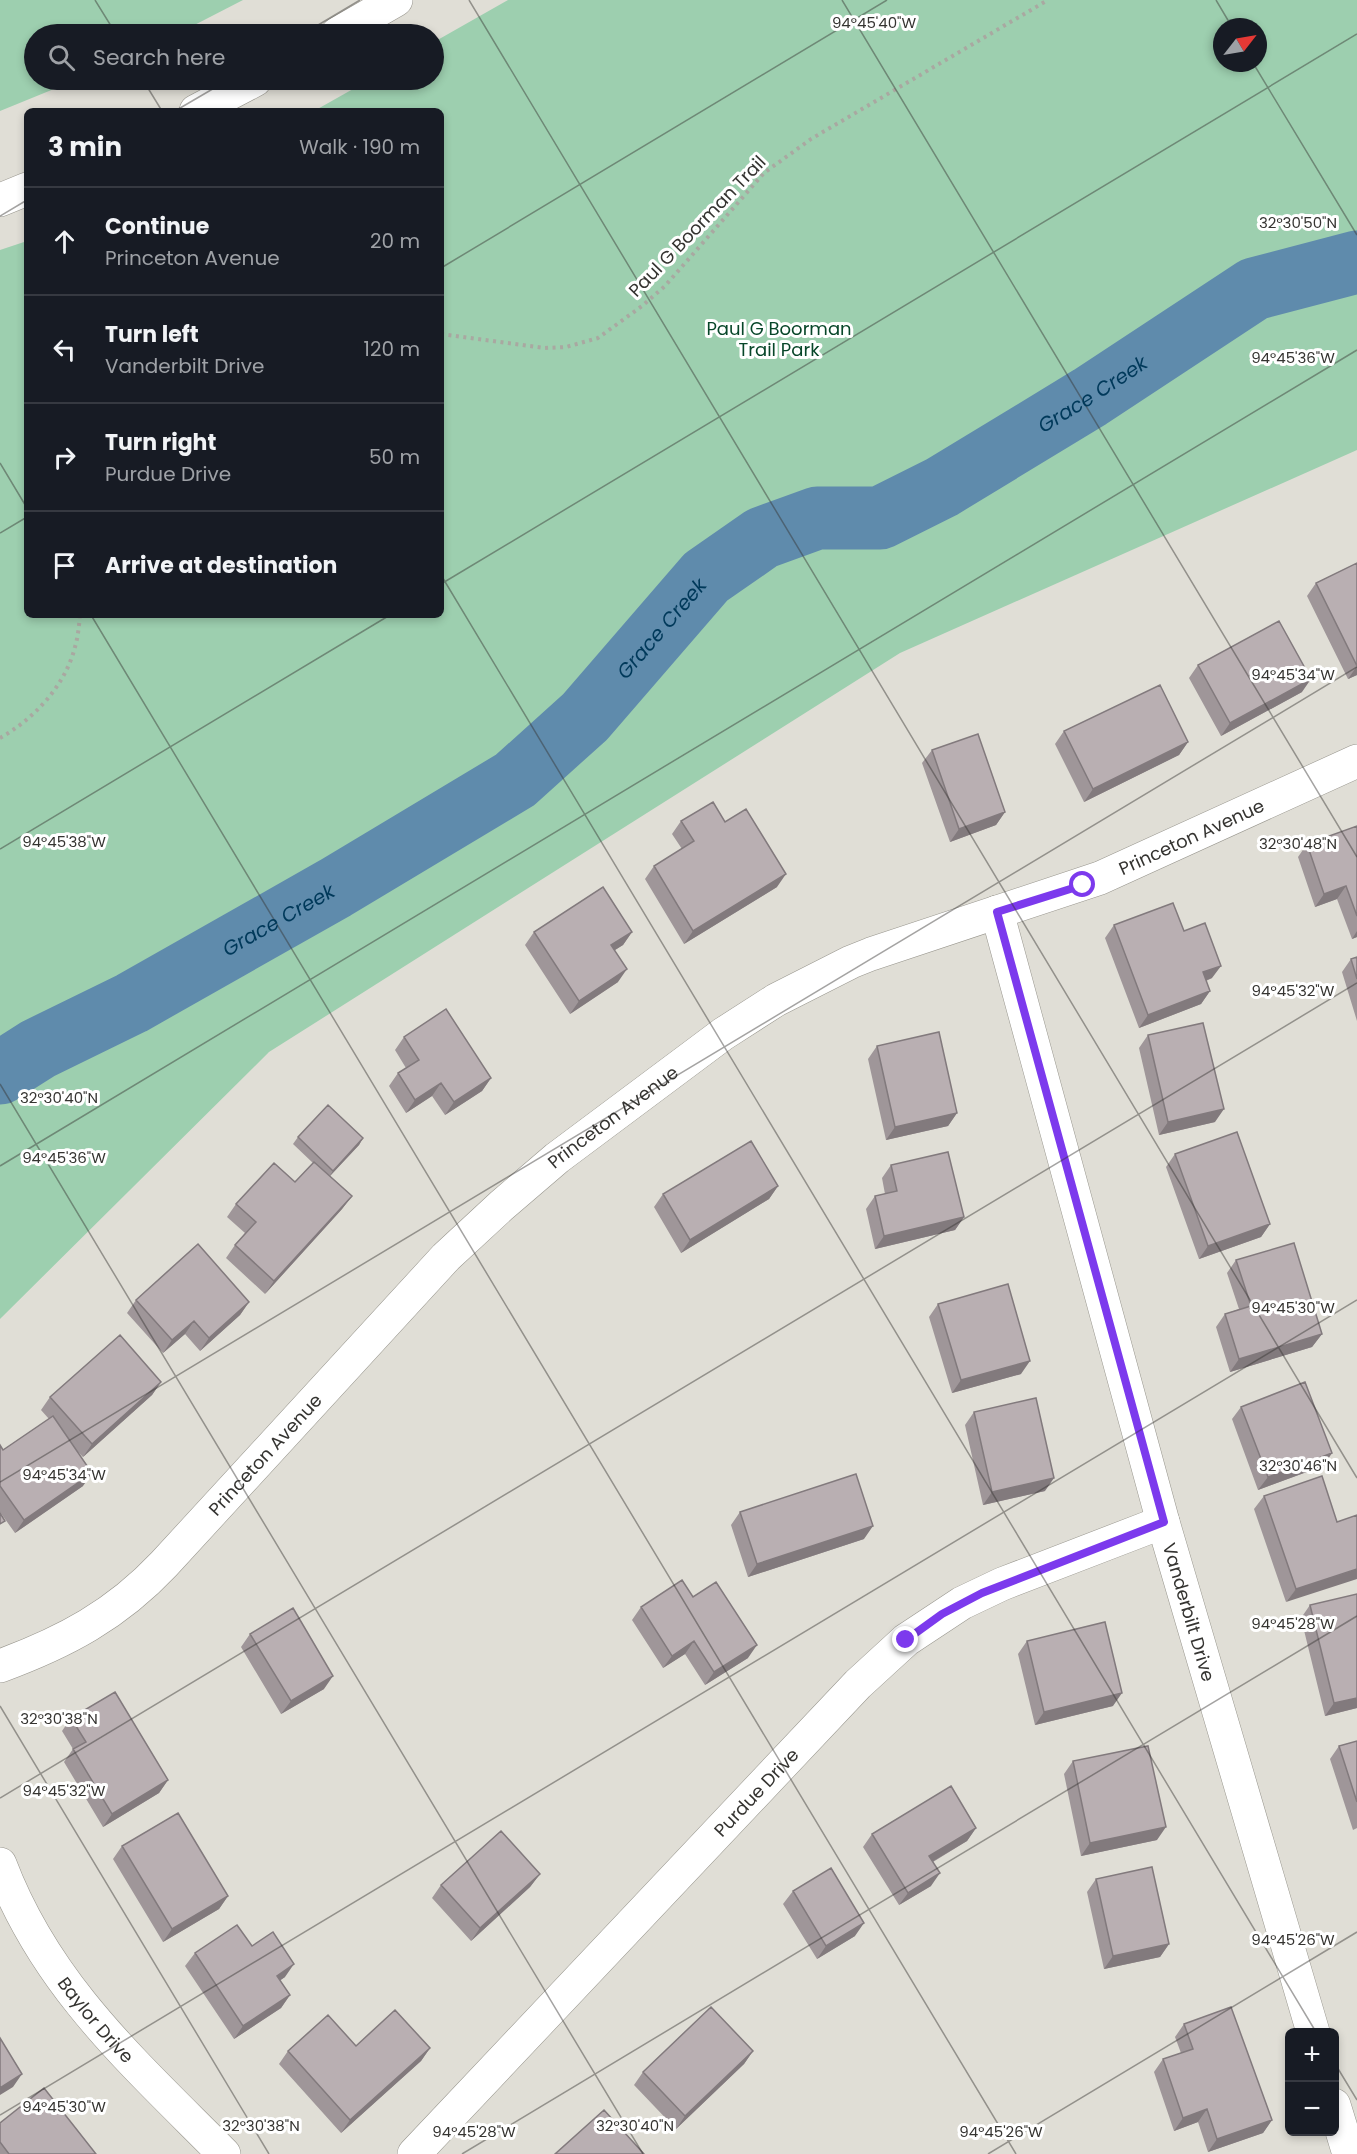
<!DOCTYPE html>
<meta charset="utf-8">
<style>
body{margin:0;font-family:Poppins,sans-serif;background:#20242c;color:#f1f3f6}
.controls{position:absolute;right:18px;bottom:18px;display:grid;overflow:hidden;border-radius:9px;box-shadow:0 3px 9px #0003}
.controls button{width:54px;height:54px;display:grid;place-items:center;padding:0;border:0;border-bottom:2px solid #363941;background:#171b24;color:#f1f3f6;font:30px sans-serif}
.compass{position:absolute;left:1213px;top:18px;width:54px;height:54px;border-radius:50%;background:#171b24;box-shadow:0 3px 9px #0003;rotate:59deg}
.stop{position:absolute;width:18px;height:18px;margin:-14px;border:4px solid #7c3aed;border-radius:50%;background:#fff}
.stop.end{background:#7c3aed;border-color:#fff;box-shadow:0 2px 6px #0008}
.list{margin:0;padding:0;list-style:none}
h2{display:flex;justify-content:space-between;align-items:center;height:78px;margin:0;padding:0 24px;font-size:26px}
h2 small{font-size:20px;font-weight:400;color:#9ea1a6}
.list li{display:grid;grid-template-columns:39px 1fr auto;gap:18px;align-items:center;box-sizing:border-box;height:108px;padding:0 24px;border-top:2px solid #363941}
.list b{display:block;font-size:22px;white-space:nowrap}
.list p{margin:0;font-size:20px;white-space:nowrap;color:#9ea1a6}
.list em{font-size:20px;font-style:normal;color:#9ea1a6}
.icon{flex:none;width:33px;height:33px;fill:none;stroke:currentColor;stroke-width:2;stroke-linecap:round;stroke-linejoin:round}
.map{position:relative;flex:none;width:1357px;height:2154px;overflow:hidden}
.search{position:absolute;background:#171b24;box-shadow:0 3px 9px #0003;left:24px;top:24px;width:420px;height:66px;display:flex;align-items:center;gap:15px;box-sizing:border-box;padding:0 21px;border-radius:33px;color:#9ea1a6;font-size:22px}
.panel{position:absolute;background:#171b24;box-shadow:0 3px 9px #0003;left:24px;top:108px;width:420px;height:510px;border-radius:9px}
.map>svg:first-child{display:block}
</style>
<div class="map">
<svg width="1357" height="2154" viewBox="0 0 1357 2154">
<rect width="100%" height="100%" fill="#e0ded6"/>
<path fill="#9dcfaf" fill-rule="evenodd" d="M0,0h243l-66,34h-143v46h42l-76,31z
M508,0h849v450l-457,203 -631,399 -269,267v-1069l27,-9v374h414v-504h-127l55,-31h65v-38zM1222,27h36v36h-36z"/>
<g fill="none" stroke-linecap="round" stroke-linejoin="round">
<path stroke="#5f8bac" stroke-width="63" id="s1" d="M0,1073l38,-24 94,-46 203,-115 180,-108 70,-63 121,-140 56,-39 55,-20h63l62,-31 148,-90 164,-108 103,-27"/>
<g stroke="#98968e" stroke-width="34">
<g id="minor">
<path id="s2" d="M997,912l166,610 150,510"/>
<path id="s3" d="M0,1666c65,-24 116,-51 164,-102l282,-307 55,-51 56,-48 166,-124 53,-34 75,-38 20,-8 229,-76 257,-117"/>
<path id="s4" d="M0,1864c46,122 134,199 224,290"/>
<path d="M1334,2105l15,49"/>
<path id="s5" d="M414,2154l444,-470 48,-44 56,-37 40,-19 161,-62"/>
</g>
</g>
<g stroke="#98968e" stroke-width="34">
<path id="secondary" d="M337,34l59,-34
M196,111l59,-31
M0,200l27,-11"/>
</g>
<path stroke="#a9a8a1" stroke-width="4" stroke-dasharray="3 4.5" stroke-linecap="butt" d="M441,334l104,14 21,-1 32,-9 44,-32 23,-20 99,-113 47,-34 237,-139
M0,738c34,-19 65,-52 75,-91 3,-10 4,-21 5,-32"/>
<use href="#minor" stroke="#fff" stroke-width="33"/>
<use href="#secondary" stroke="#fff" stroke-width="33"/>
</g>
<path fill="#9f9699" d="M1357,563v112l-9,4 -41,-83 9,-13z
M1198,665l104,27 -81,44 -32,-58z
M1064,731l124,11 -9,13 -95,47 -29,-58z
M932,750l73,62 -9,13 -46,17 -28,-79z
M681,821l44,1 52,65 -93,57 -39,-65 9,-13 28,-17 -10,-15z
M1357,826v111l-5,2 -15,-40 -22,8 -17,-50 9,-13z
M1114,925l70,6 28,47 -6,3 4,10 -9,13 -62,24 -34,-90z
M534,932h98l-9,13 -8,5 3,32 -48,32 -45,-69z
M1357,957v64l-15,-49 9,-13z
M1148,1035l67,87 -56,13 -20,-87z
M404,1037l87,41 -9,13 -37,24 -13,-19 -26,17 -17,-27 9,-13 8,-5 -11,-18z
M877,1046l80,67 -9,13 -62,14 -18,-81z
M298,1137l65,1 -4,7 -29,31 22,20 -10,13 -77,85 -39,-36 9,-13 10,-12 -18,-16 9,-13 59,-22 18,-19 -20,-19z
M1175,1154l95,70 -9,13 -62,22 -33,-92z
M891,1165l73,52 -9,13 -80,19 -9,-40 9,-13 10,-2 -3,-16z
M778,1186l-9,13 -88,54 -27,-46 9,-13z
M1236,1260l86,74 -10,13 -82,25 -14,-45 9,-13 14,-5 -12,-36z
M136,1300l113,2 -9,13 -40,36 -15,-17 -22,19 -36,-40z
M938,1304l83,70 -69,19 -23,-76z
M161,1382l-9,13 -69,62 -7,-7 7,36 -68,47 -15,-21v-67l3,5 46,-31 -8,-9 9,-13z
M1241,1407l91,46 -9,13 -65,24 -26,-71z
M974,1412l71,79 -62,14 -18,-80z
M1264,1496l73,26 20,-7 -71,87 -32,-93z
M740,1512l124,27 -116,38 -17,-52z
M693,1597l55,61 -43,27 -20,-31 -22,14 -31,-48 9,-13z
M1310,1605l47,103 -32,8 -24,-98z
M250,1634l74,55 -43,25 -40,-67z
M1027,1641l86,65 -78,19 -17,-71z
M71,1718l97,62 -9,13 -56,34 -39,-65 9,-13 -11,-18z
M1357,1741v87l-4,2 -23,-71 9,-13z
M1073,1761l84,79 -76,16 -17,-82z
M976,1828l-9,13 -34,21 -2,24 -32,19 -36,-58 9,-13z
M122,1846l106,50 -9,13 -56,33 -50,-83z
M540,1874l-10,13 -59,54 -39,-43 9,-13z
M1096,1879l73,65 -9,13 -56,12 -17,-77z
M793,1891l62,45 -38,23 -34,-55z
M252,1946l33,31 -5,3 10,15 -9,13 -47,31 -49,-73 10,-13z
M1184,2024l88,96 -9,13 -55,19 -10,-30 -24,9 -20,-59 9,-13 18,-6 -6,-16z
M356,2046l74,2 -9,13 -80,72 -62,-69 9,-13z
M753,2051l-9,13 -68,65 -42,-44 9,-13z
M0,2123l96,31h-96z"/>
<path fill="#827a7d" d="M1357,666v9l-9,4z
M1311,679l-9,13 -81,44 9,-13z
M1188,742l-9,13 -95,47 9,-13z
M1005,812l-9,13 -46,17 9,-13z
M786,874l-9,13 -93,57 9,-13z
M1346,886l-9,13 -22,8 9,-13z
M1357,931v6l-5,2z
M632,932l-9,13 -21,13 9,-13z
M1221,966l-9,12 -18,7 9,-13z
M627,969l-9,13 -48,32 9,-13z
M1210,991l-9,13 -62,24 9,-13z
M491,1078l-9,13 -37,24 9,-13z
M441,1083l-9,13 -26,17 9,-13z
M1224,1109l-9,13 -56,13 9,-13z
M957,1113l-9,13 -62,14 9,-13z
M363,1138l-4,7 -30,32 4,-6z
M778,1186l-9,13 -88,54 9,-13z
M352,1196l-10,13 -77,85 9,-13z
M964,1217l-9,13 -80,19 9,-13z
M1270,1224l-9,13 -62,22 9,-13z
M249,1302l-9,13 -40,36 9,-13z
M194,1321l-9,13 -22,19 9,-13z
M1322,1334l-10,13 -82,25 9,-13z
M1030,1361l-9,13 -69,19 9,-13z
M161,1382l-9,13 -69,62 9,-13z
M1332,1453l-9,13 -65,24 10,-13z
M92,1473l-9,13 -68,47 9,-13z
M1054,1478l-9,13 -62,14 9,-13z
M873,1526l-9,13 -116,38 9,-13z
M1357,1569v10l-71,23 10,-13z
M694,1641l-9,13 -22,14 9,-12z
M757,1645l-9,13 -43,27 9,-13z
M333,1676l-9,13 -43,25 10,-13z
M1122,1693l-9,13 -78,19 9,-13z
M1357,1698v10l-32,8 9,-13z
M168,1780l-9,13 -56,34 9,-13z
M1166,1827l-9,13 -76,16 9,-13z
M976,1828l-9,13 -47,28 9,-13z
M940,1873l-9,13 -32,19 9,-12z
M540,1874l-10,13 -59,54 9,-13z
M228,1896l-9,13 -56,33 9,-13z
M864,1923l-9,13 -38,23 9,-13z
M1169,1944l-9,13 -56,12 9,-13z
M294,1964l-9,13 -17,12 9,-13z
M290,1995l-9,13 -47,31 9,-13z
M430,2048l-9,13 -80,72 9,-13z
M753,2051l-9,13 -68,65 9,-13z
M22,2074l-9,13 -13,8v-7z
M1207,2109l-9,13 -24,9 9,-13z
M1272,2120l-9,13 -55,19 9,-13z"/>
<path fill="#b9afb2" stroke="#827a7d" stroke-width="1.5" d="M1357,563v103l-41,-83z
M1279,621l32,58 -81,44 -32,-58z
M1160,685l28,57 -95,47 -29,-58z
M978,734l27,78 -46,17 -27,-79z
M713,802l12,20 21,-13 40,65 -93,57 -39,-65 40,-25 -13,-20z
M1357,826v90l-11,-30 -22,8 -17,-50z
M603,887l29,45 -21,13 16,24 -48,32 -45,-69z
M1173,903l11,28 21,-8 16,43 -18,6 7,19 -62,24 -34,-90z
M1357,957v22l-6,-20z
M446,1009l45,69 -37,24 -13,-19 -26,17 -17,-27 21,-13 -15,-23z
M1203,1023l21,86 -56,13 -20,-87z
M939,1032l18,81 -62,14 -18,-81z
M328,1105l35,33 -30,33 -35,-34z
M1237,1132l33,92 -62,22 -33,-92z
M751,1141l27,45 -88,54 -27,-46z
M948,1152l16,65 -80,19 -9,-40 22,-5 -6,-26z
M314,1162l38,34 -78,85 -39,-36 21,-23 -20,-18 38,-41 21,19z
M1294,1243l28,91 -83,25 -14,-45 26,-8 -15,-46z
M198,1244l51,58 -40,36 -15,-17 -22,19 -36,-40z
M1008,1284l22,77 -69,19 -23,-76z
M120,1335l41,47 -69,62 -42,-47z
M1305,1382l27,71 -64,24 -27,-70z
M1036,1398l18,80 -62,14 -18,-80z
M53,1416l39,57 -68,47 -24,-34v-41l3,5z
M856,1474l17,52 -116,38 -17,-52z
M1322,1476l15,46 20,-7v54l-61,20 -32,-93z
M0,1513l5,8 -5,3z
M682,1580l11,17 23,-15 41,63 -43,27 -20,-31 -22,15 -31,-49z
M1357,1594v104l-23,5 -24,-98z
M293,1608l40,68 -42,25 -41,-67z
M1105,1622l17,71 -78,19 -17,-71z
M115,1692l53,88 -56,34 -39,-65 13,-7 -15,-24z
M1357,1741v61l-18,-56z
M1148,1746l18,81 -76,16 -17,-82z
M951,1786l25,42 -47,28 11,17 -32,20 -36,-59z
M178,1813l50,83 -56,33 -50,-83z
M501,1831l39,43 -60,54 -39,-43z
M1152,1867l17,77 -56,12 -17,-77z
M831,1868l33,55 -38,23 -33,-55z
M237,1925l15,21 21,-14 21,32 -17,12 13,19 -47,31 -48,-73z
M711,2007l42,44 -68,65 -42,-44z
M1231,2007l41,113 -55,19 -10,-30 -24,9 -20,-59 30,-10 -9,-25z
M395,2010l35,38 -80,72 -62,-69 40,-36 28,31z
M0,2038l22,36 -22,14z
M44,2088l52,66h-87l-9,-12v-19z
M604,2110l40,44h-89z"/>
<g fill="none" stroke-linecap="round" stroke-linejoin="round">
<path stroke="#7c3aed" stroke-width="8" d="M906,1640l36,-26 40,-21 182,-71 -167,-610 86,-27"/>
</g>
<path fill="none" stroke="#353431" stroke-width="1.5" stroke-opacity="0.45" d="M95,0l21,34M469,0l888,1478M842,0l515,857M1216,0l16,27M303,34l57,-34M1253,63l104,172M143,80l19,31M175,111l53,-31M0,216l27,-16M441,268l446,-268M0,463l27,45M0,533l27,-16M441,575l875,1457M441,584l916,-550M91,615l925,1539M0,849l390,-234M0,1084l643,1070M0,1166l1357,-816M0,1482l1357,-815M0,1706l269,448M0,1798l1357,-815M1334,2062l23,38M0,2115l1357,-815M462,2154l895,-538M988,2154l369,-222"/>
<g text-anchor="middle" dominant-baseline="central" stroke-width="6" stroke-linejoin="round" paint-order="stroke">
<g font-size="18" fill="#353431" stroke="#fff">
<text transform="translate(697 226) rotate(-46)">Paul G Boorman Trail</text>
<text stroke="none"><textPath href="#s3" startOffset="1478">Princeton Avenue</textPath></text>
<text stroke="none"><textPath href="#s3" startOffset="830">Princeton Avenue</textPath></text>
<text stroke="none"><textPath href="#s3" startOffset="344">Princeton Avenue</textPath></text>
<text stroke="none"><textPath href="#s2" startOffset="726">Vanderbilt Drive</textPath></text>
<text stroke="none"><textPath href="#s5" startOffset="498">Purdue Drive</textPath></text>
<text stroke="none"><textPath href="#s4" startOffset="184">Baylor Drive</textPath></text>
</g>
<g font-size="18" fill="#074629" stroke="#fff">
<text x="779" y="328">Paul G Boorman<tspan x="779" dy="21">Trail Park</tspan></text>
</g>
<g font-size="20" font-style="italic" fill="#00395a" stroke="#fff">
<text stroke="none"><textPath href="#s1" startOffset="1308">Grace Creek</textPath></text>
<text stroke="none"><textPath href="#s1" startOffset="804">Grace Creek</textPath></text>
<text stroke="none"><textPath href="#s1" startOffset="318">Grace Creek</textPath></text>
</g>
</g>
<g font-size="15" text-anchor="middle" fill="#353431" stroke="#fff" stroke-width="6" stroke-linejoin="round" paint-order="stroke">
<text x="874" y="28">94°45'40"W</text>
<text x="1298" y="228">32°30'50"N</text>
<text x="1293" y="363">94°45'36"W</text>
<text x="1293" y="680">94°45'34"W</text>
<text x="64" y="847">94°45'38"W</text>
<text x="1298" y="849">32°30'48"N</text>
<text x="1293" y="996">94°45'32"W</text>
<text x="59" y="1103">32°30'40"N</text>
<text x="64" y="1163">94°45'36"W</text>
<text x="1293" y="1313">94°45'30"W</text>
<text x="1298" y="1471">32°30'46"N</text>
<text x="64" y="1480">94°45'34"W</text>
<text x="1293" y="1629">94°45'28"W</text>
<text x="59" y="1724">32°30'38"N</text>
<text x="64" y="1796">94°45'32"W</text>
<text x="1293" y="1945">94°45'26"W</text>
<text x="64" y="2112">94°45'30"W</text>
<text x="261" y="2131">32°30'38"N</text>
<text x="635" y="2131">32°30'40"N</text>
<text x="474" y="2137">94°45'28"W</text>
<text x="1001" y="2137">94°45'26"W</text>
</g>
</svg>
<div class="controls">
<button>+</button>
<button>−</button>
</div>
<svg class="compass" viewBox="-18 -18 36 36"><path d="M0-13l5 13h-10z" fill="#e53935"/><path d="M0 13l5-13h-10z" fill="#9ea1a6"/></svg>
<div class="stop" style="left:1083px;top:885px"></div>
<div class="stop end" style="left:906px;top:1640px"></div>
<div class="search"><svg class="icon" aria-label="search" viewBox="0 0 24 24"><circle cx="10" cy="10" r="6"/><path d="M15 15l6 6"/></svg>Search here</div>
<section class="panel">
<h2>3 min<small>Walk · 190 m</small></h2>
<ul class="list">
<li><svg class="icon" aria-label="ahead" viewBox="0 0 24 24"><path d="M12 20V5M6 11l6-6 6 6"/></svg><div><b>Continue</b><p>Princeton Avenue</p></div><em>20 m</em></li>
<li><svg class="icon" aria-label="left" viewBox="0 0 24 24"><path d="M17 20v-9H6M10 6l-5 5 5 5"/></svg><div><b>Turn left</b><p>Vanderbilt Drive</p></div><em>120 m</em></li>
<li><svg class="icon" aria-label="right" viewBox="0 0 24 24"><path d="M7 20v-9h11M14 6l5 5-5 5"/></svg><div><b>Turn right</b><p>Purdue Drive</p></div><em>50 m</em></li>
<li><svg class="icon" aria-label="arrive" viewBox="0 0 24 24"><path d="M6 21V4h12l-3 4 3 4H6"/></svg><div><b>Arrive at destination</b></div></li>
</ul>
</section>
</div>
